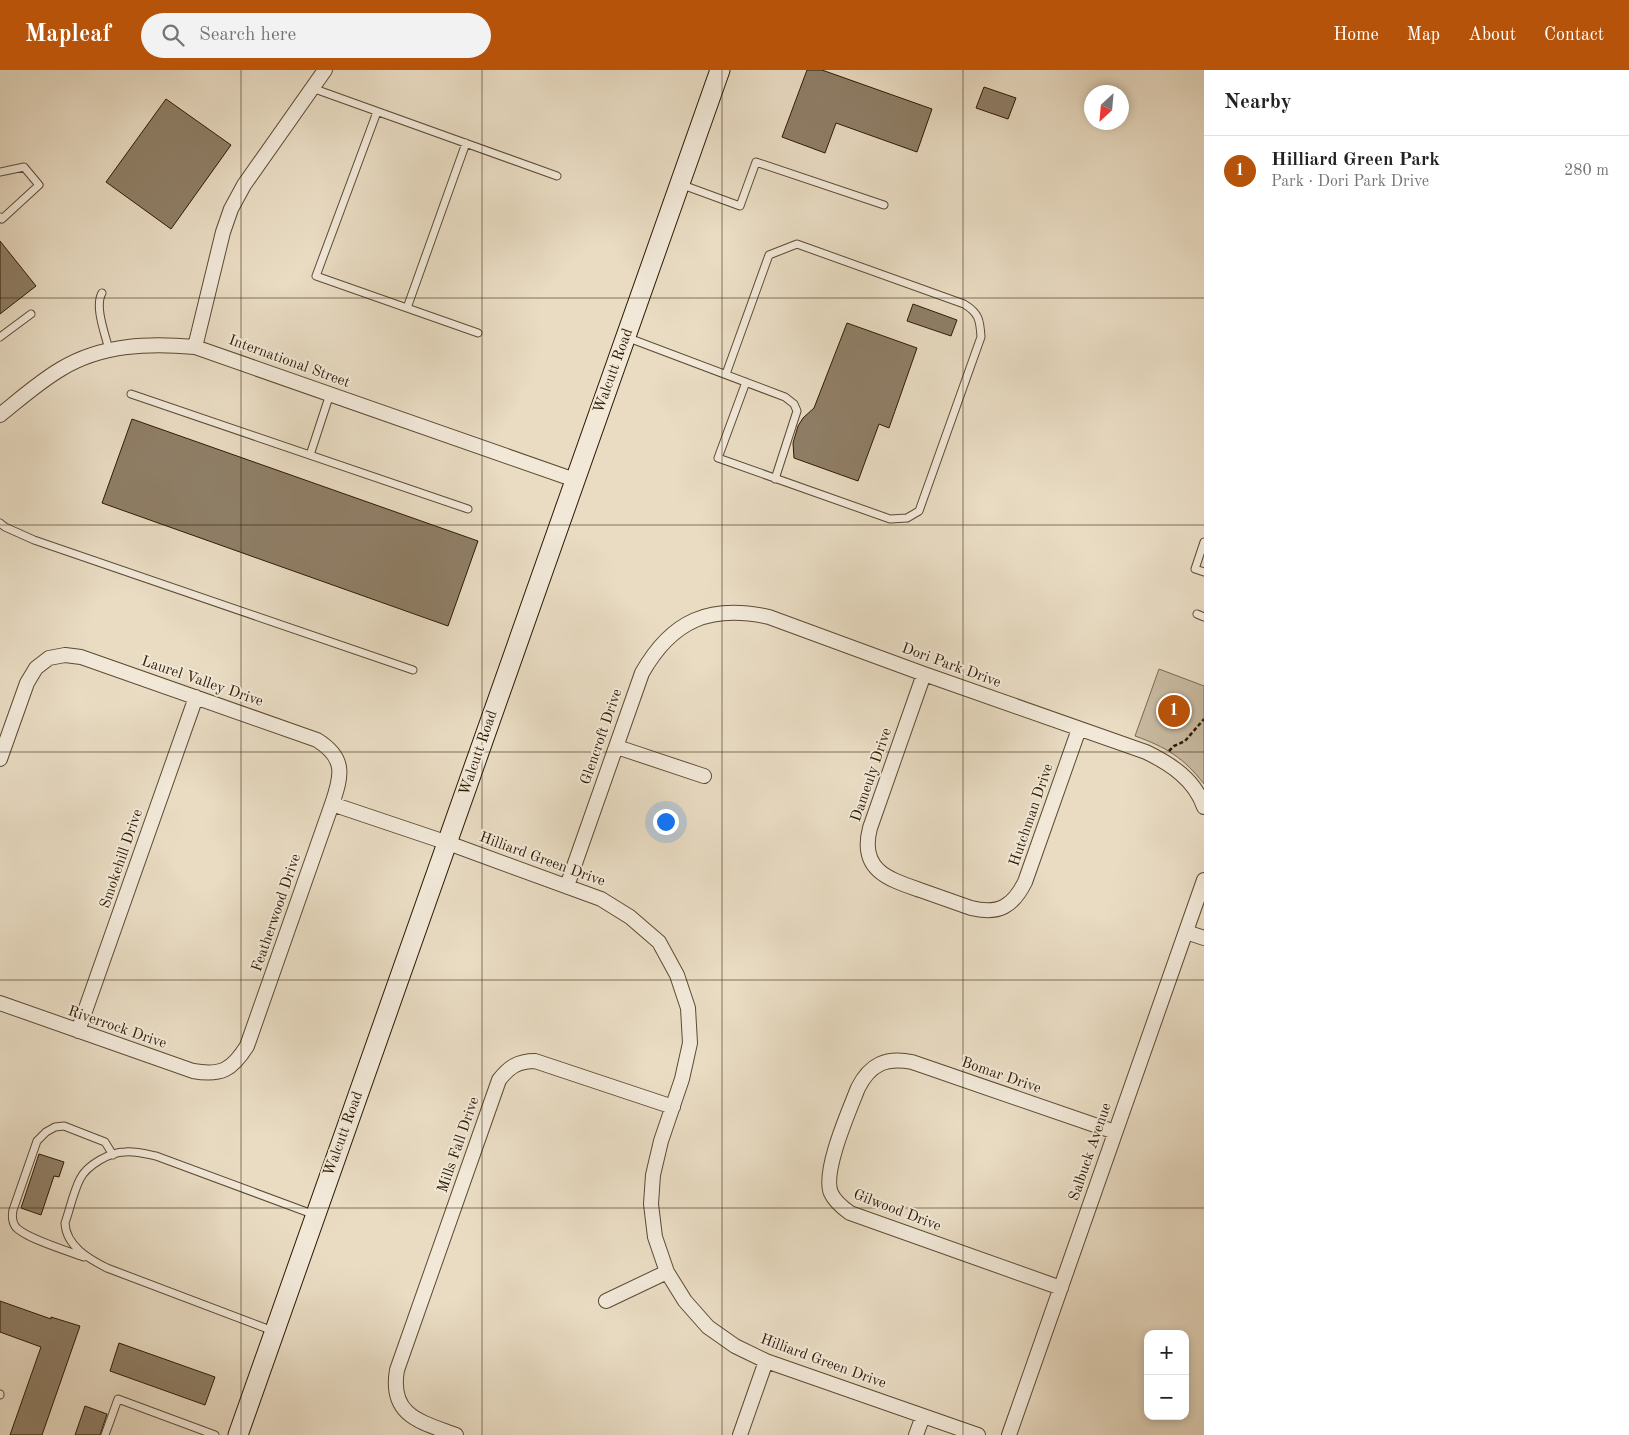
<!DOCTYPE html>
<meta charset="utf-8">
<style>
body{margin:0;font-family:"Old Standard TT",serif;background:#f2f2f2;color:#202124}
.controls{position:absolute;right:15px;bottom:15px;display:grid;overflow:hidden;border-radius:10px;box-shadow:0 2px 8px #0003}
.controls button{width:45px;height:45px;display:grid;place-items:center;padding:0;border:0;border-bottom:1px solid #e0e0e0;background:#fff;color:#202124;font:25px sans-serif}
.compass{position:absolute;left:1084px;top:15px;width:45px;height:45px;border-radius:50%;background:#fff;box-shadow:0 2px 8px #0003;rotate:206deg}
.you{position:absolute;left:665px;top:751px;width:18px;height:18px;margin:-12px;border:4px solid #fff;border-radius:50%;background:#1a73e8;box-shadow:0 0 0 8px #1a73e833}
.badge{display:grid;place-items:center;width:32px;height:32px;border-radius:50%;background:#b45309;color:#fff;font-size:16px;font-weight:700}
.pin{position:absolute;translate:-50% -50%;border:2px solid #fff;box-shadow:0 1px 5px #0006}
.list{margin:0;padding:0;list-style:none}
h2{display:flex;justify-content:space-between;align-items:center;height:65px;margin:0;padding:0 20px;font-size:21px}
h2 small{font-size:16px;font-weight:400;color:#757577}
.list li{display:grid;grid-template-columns:32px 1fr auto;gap:15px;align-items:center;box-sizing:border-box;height:70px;padding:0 20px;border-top:1px solid #e0e0e0}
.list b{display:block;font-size:19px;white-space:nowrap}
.list p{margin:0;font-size:16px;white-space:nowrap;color:#757577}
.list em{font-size:16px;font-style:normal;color:#757577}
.icon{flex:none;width:28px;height:28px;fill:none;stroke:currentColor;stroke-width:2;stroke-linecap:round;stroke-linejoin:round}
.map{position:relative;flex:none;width:1204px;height:1365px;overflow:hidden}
header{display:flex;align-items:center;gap:30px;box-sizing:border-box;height:70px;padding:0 25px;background:#b45309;color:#fff}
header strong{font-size:24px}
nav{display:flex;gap:28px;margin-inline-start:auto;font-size:18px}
.search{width:350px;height:45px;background:#f2f2f2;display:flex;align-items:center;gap:12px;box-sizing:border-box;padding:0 18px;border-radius:28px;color:#757577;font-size:19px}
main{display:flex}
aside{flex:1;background:#fff}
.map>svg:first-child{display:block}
</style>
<header>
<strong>Mapleaf</strong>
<div class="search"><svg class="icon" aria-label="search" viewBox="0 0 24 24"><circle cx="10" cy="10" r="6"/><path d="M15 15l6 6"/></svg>Search here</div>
<nav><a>Home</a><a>Map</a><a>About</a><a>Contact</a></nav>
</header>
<main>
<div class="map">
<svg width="1204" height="1365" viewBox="0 0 1204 1365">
<rect width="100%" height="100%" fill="#e9dcc3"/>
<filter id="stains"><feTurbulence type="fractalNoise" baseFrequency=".004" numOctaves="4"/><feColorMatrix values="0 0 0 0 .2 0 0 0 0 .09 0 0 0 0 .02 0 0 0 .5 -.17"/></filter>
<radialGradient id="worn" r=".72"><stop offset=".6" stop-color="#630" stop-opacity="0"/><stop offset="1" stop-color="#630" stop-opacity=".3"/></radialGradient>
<path fill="#c9bba2" stroke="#7c6a52" d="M1159,599l45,17v98c-20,-26 -38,-37 -69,-48z"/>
<path fill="#8f7f67" stroke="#2e1a03" d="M807,0h15l110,39 -15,43 -81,-29 -11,30 -43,-16z
M984,17l32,11 -8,21 -32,-11z
M166,29l65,46 -60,84 -65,-47z
M0,171l36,45 -36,28z
M913,234l44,16 -6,16 -44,-15z
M847,253l70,25 -28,80 -10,-4 -21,57 -64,-23 -1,-15 5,-17 5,-8 11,-10z
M132,349l346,122 -30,85 -346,-123z
M39,1084l25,8 -5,15 -5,-1 -13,39 -20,-7z
M0,1231l51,18v-2l29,9 -38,109h-32l31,-88 -41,-15z
M119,1273l96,34 -10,28 -95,-34z
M85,1336l22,8 -7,21h-25z"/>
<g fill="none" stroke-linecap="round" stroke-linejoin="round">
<g stroke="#5d4a33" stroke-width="9">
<path id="lane" d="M312,18l245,88
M377,42l-61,164 162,57
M0,102l24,-5 15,18 -37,34 -2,-2
M680,114l60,22 16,-44 128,43
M102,223c-8,14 4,43 7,57
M407,238l59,-165
M0,267l31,-23
M626,267l159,60 9,7 3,7 -22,68
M726,304l43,-119 28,-11 167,60c15,9 16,16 17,33l-62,174 -12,7 -17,1 -172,-61 28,-76
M131,324l337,115
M310,385l20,-61
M0,453l5,4 29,13 379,130
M1204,472l-9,27 9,3
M1197,544l7,3
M84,1187c-14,-5 -62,-20 -69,-31 -3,-5 -3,-11 -2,-16l24,-69 9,-9 9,-5 9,-1 41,16 8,13
M273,1261l-166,-63c-18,-9 -41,-22 -42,-45 5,-14 8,-30 15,-44 7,-14 30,-27 45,-27 10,-1 21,2 31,4l159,59
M0,1325v-1
M105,1365l13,-36 97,36"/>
</g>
<g stroke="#5d4a33" stroke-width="16">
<path id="street" d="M195,277l28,-115 8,-23 13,-24 81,-115
M0,345c20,-16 39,-33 61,-46 41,-25 89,-26 134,-22l380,133
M924,604l-54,154c-11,42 18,51 50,62 17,6 34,12 51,18 28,7 42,-2 54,-26l54,-153
M617,677l87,29
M0,689l27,-76 9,-15 13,-10 16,-3 16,2 236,83c29,18 25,35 15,64l-85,242c-15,24 -26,30 -54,25l-193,-68
M332,734l116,39 153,56 29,18 29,25 18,33 11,33 2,35 -8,36 -21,62 -8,34 -2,29 4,33 12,35 18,29 23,26 27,19 31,15 212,74
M567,816l75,-213c30,-53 68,-69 127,-56l155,57 222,78c25,12 49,28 58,55
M1186,862l18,6
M78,961l118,-334
M1061,1218l-211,-75c-7,-5 -15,-11 -19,-20 -9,-21 18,-82 27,-105 12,-24 28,-31 54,-26l203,70
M606,1231l61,-29
M456,1365c-35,-13 -67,-19 -59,-65l102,-290c10,-13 19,-19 36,-19l138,46
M740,1365l26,-74
M916,1365l7,-19
M1009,1365l195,-555"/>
</g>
<g stroke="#2e1a03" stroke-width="21">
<path id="secondary" d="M238,1365l482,-1365"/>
</g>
<path stroke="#2e1a03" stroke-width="2.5" stroke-dasharray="4 2.5" stroke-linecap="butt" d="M1169,681l5,-5 11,-5 19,-22"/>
<use href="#lane" stroke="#f1e8d8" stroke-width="7"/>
<use href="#street" stroke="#f1e8d8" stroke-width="14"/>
<use href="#secondary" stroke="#f1e8d8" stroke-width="19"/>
</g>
<path fill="none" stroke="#2e1a03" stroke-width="1" stroke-opacity="0.55" d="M241,0v1365M482,0v1365M722,0v1365M963,0v1365M0,228h1204M0,455h1204M0,682h1204M0,910h1204M0,1138h1204"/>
<g text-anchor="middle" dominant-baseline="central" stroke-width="4" stroke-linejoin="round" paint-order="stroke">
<g font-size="15" fill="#2e1a03" stroke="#f1e8d8">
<text transform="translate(289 292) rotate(20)">International Street</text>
<text transform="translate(614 301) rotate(-70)">Walcutt Road</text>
<text transform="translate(951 596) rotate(20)">Dori Park Drive</text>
<text transform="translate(202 612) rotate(19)">Laurel Valley Drive</text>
<text transform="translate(602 667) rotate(-71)">Glencroft Drive</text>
<text transform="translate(479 683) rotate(-71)">Walcutt Road</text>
<text transform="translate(872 705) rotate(-71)">Dameuly Drive</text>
<text transform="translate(1032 745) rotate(-71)">Hutchman Drive</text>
<text transform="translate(122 789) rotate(-71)">Smokehill Drive</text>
<text transform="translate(542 790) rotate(20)">Hilliard Green Drive</text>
<text transform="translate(277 843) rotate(-71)">Featherwood Drive</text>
<text transform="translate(117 958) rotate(19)">Riverrock Drive</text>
<text transform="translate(1001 1006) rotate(19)">Bomar Drive</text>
<text transform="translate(344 1064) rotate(-70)">Walcutt Road</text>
<text transform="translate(459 1075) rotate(-71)">Mills Fall Drive</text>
<text transform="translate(1091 1082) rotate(-71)">Salbuck Avenue</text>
<text transform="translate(897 1141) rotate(21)">Gilwood Drive</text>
<text transform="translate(823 1292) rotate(20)">Hilliard Green Drive</text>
</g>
</g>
<rect width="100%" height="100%" filter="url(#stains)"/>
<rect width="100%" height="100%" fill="url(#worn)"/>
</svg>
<div class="controls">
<button>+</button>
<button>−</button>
</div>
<svg class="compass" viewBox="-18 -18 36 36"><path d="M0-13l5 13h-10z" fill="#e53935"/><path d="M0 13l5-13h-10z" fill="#757577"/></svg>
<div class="you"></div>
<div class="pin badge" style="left:1174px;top:641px">1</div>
</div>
<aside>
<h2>Nearby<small></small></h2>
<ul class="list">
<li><span class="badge">1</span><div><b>Hilliard Green Park</b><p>Park · Dori Park Drive</p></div><em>280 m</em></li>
</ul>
</aside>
</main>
